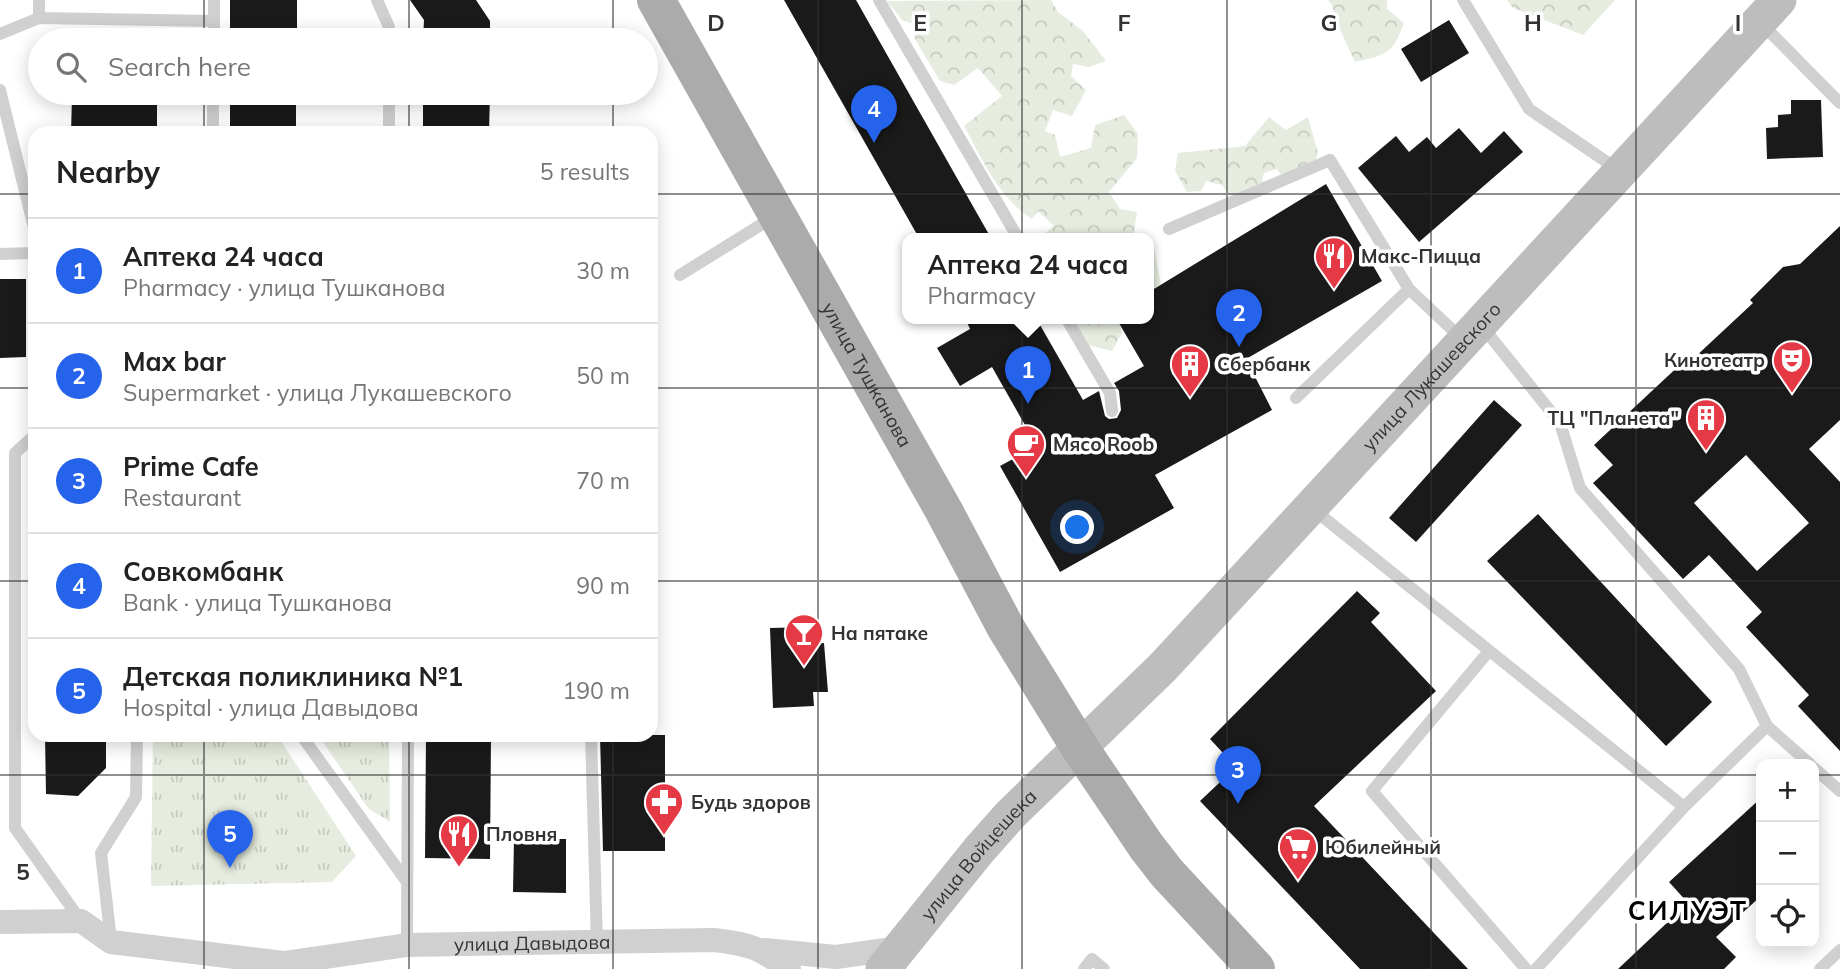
<!DOCTYPE html>
<meta charset="utf-8">
<style>
body{margin:0;font-family:Mulish,sans-serif;background:#f6f6f6;color:#222}
.controls{position:absolute;right:21px;bottom:21px;display:grid;overflow:hidden;border-radius:14px;box-shadow:0 4px 18px #0003}
.controls button{width:63px;height:63px;display:grid;place-items:center;padding:0;border:0;border-bottom:2px solid #e0e0e0;background:#fff;color:#222;font:35px sans-serif}
.you{position:absolute;left:1078px;top:528px;width:24px;height:24px;margin:-18px;border:5px solid #fff;border-radius:50%;background:#1a73e8;box-shadow:0 0 0 10px #1a73e833}
.badge{display:grid;place-items:center;width:46px;height:46px;border-radius:50%;background:#2563eb;color:#fff;font-size:23px;font-weight:700}
.pin{position:absolute;translate:-50% -58px;filter:drop-shadow(0 2px 4px #0008)}
.pin::after{content:'';position:absolute;top:37px;width:24px;height:21px;background:inherit;clip-path:polygon(0 0,100% 0,50% 100%)}
.popup{position:absolute;left:902px;top:233px;width:252px;height:91px;box-sizing:border-box;display:grid;place-content:center;border-radius:14px;background:#fff;filter:drop-shadow(0 2px 5px #0005);font-size:23px;white-space:nowrap;color:#767676}
.popup b{font-size:26px;color:#222}
.popup::after{content:'';position:absolute;left:50%;top:100%;margin-left:-14px;border:14px solid transparent;border-top-color:#fff}
.list{margin:0;padding:0;list-style:none}
h2{display:flex;justify-content:space-between;align-items:center;height:91px;margin:0;padding:0 28px;font-size:30px}
h2 small{font-size:23px;font-weight:400;color:#767676}
.list li{display:grid;grid-template-columns:46px 1fr auto;gap:21px;align-items:center;box-sizing:border-box;height:105px;padding:0 28px;border-top:2px solid #e0e0e0}
.list b{display:block;font-size:26px;white-space:nowrap}
.list p{margin:0;font-size:23px;white-space:nowrap;color:#767676}
.list em{font-size:23px;font-style:normal;color:#767676}
.icon{flex:none;width:38px;height:38px;fill:none;stroke:currentColor;stroke-width:2;stroke-linecap:round;stroke-linejoin:round}
.map{position:relative;flex:none;width:1840px;height:969px;overflow:hidden}
.search{position:absolute;background:#fff;box-shadow:0 4px 18px #0003;left:28px;top:28px;width:630px;height:77px;display:flex;align-items:center;gap:18px;box-sizing:border-box;padding:0 24px;border-radius:38px;color:#767676;font-size:26px}
.panel{position:absolute;background:#fff;box-shadow:0 4px 18px #0003;left:28px;top:126px;width:630px;height:616px;border-radius:21px}
.map>svg:first-child{display:block}
</style>
<div class="map">
<svg width="1840" height="969" viewBox="0 0 1840 969">
<defs>
<pattern id="grass-tufts" width="24" height="20" patternUnits="userSpaceOnUse" patternTransform="scale(1.75)"><rect width="24" height="20" fill="#e6ecdf"/><path d="M3 7l-1-3M5 7V3M7 7l1-3M15 17l-1-3M17 17v-4M19 17l1-3" fill="none" stroke="#c6cbc0"/></pattern>
<pattern id="forest-crowns" width="20" height="18" patternUnits="userSpaceOnUse" patternTransform="scale(1.75)"><rect width="20" height="18" fill="#e6ecdf"/><path d="M2 6a3 3 0 1 1 6 0M12 15a3 3 0 1 1 6 0" fill="none" stroke="#c6cbc0"/></pattern>
</defs>
<rect width="100%" height="100%" fill="#fff"/>
<path fill="url(#grass-tufts)" d="M153,735h124l79,121 -24,26 -181,4z
M318,735h71l1,87 -21,-13z"/>
<path fill="url(#forest-crowns)" d="M1051,0l7,12 25,19 23,30 -17,6 -16,-3 -2,12 15,14 -14,26 -19,-6 -8,21 10,4 5,22 31,-9 4,-23 29,-10 14,19 -1,24 -28,34 11,17 17,3 -4,26h-94l15,-12 -16,-15 -6,8c-34,-22 -49,-59 -68,-93l38,-30 -24,-28 -24,17 -14,-4 -25,-42 -2,-15 -11,-4 -15,-19z
M1328,0h59v9l17,14c-11,31 -18,32 -49,39l-16,-35 -7,-22z
M1507,0h108l-32,35 -70,-27z
M1269,117l17,13 22,-13 10,36 -5,13 -25,15 -12,-12 -12,4 -2,7 7,11 -41,4 -6,-10 -16,-4 -5,10 -14,1 -12,-21 3,-18 67,-7z
M1149,242l4,1 8,41 -12,8z
M1070,318h52l-2,7 2,8 -10,18 -24,-6z"/>
<path fill="#1a1a1a" fill-rule="evenodd" d="M230,0h67v40h-67z
M410,0h66l14,21v19h-67l1,-20z
M784,0h72l135,238h-72z
M1449,20l20,33 -48,29 -20,-33z
M115,93h42v40h-86l1,-37h43z
M230,93h66v40h-66z
M423,93h67l-1,40h-66z
M1791,100h30l2,57 -56,2 -1,-31 12,-1v-12l13,-1z
M1459,128l22,25 23,-22 19,21 -104,90 -61,-74 38,-32 13,16 18,-15 9,11z
M1326,184l56,97 -136,78 26,51 -117,65 19,33 -114,64 -60,-106 37,-20 -45,-79 -32,19 -23,-38 33,-19 -5,-11h71l47,82 16,-9 6,25 4,3 8,-1 4,-8 -2,-19 -5,-8 30,-17 -28,-48h33v-26z
M1840,226v194l-31,29 31,33v269l-42,-45 11,-11 -63,-68 16,-15 -53,-57 -26,24 -90,-96 20,-18 -19,-20 90,-84 10,-3 59,-55 -3,-3 33,-33 17,-3zM1746,455l63,68 -52,48 -63,-68z
M0,279h26v78l-26,1z
M1494,400l28,25 -106,117 -27,-24z
M1538,514l174,188 -46,44 -179,-185z
M1357,591l23,22 -9,9 65,69 -122,115 154,163h-108l-160,-168 36,-34 -26,-28z
M811,627v17l13,-1 4,49h-15l1,14 -41,2 -3,-80z
M45,735h61v33l-28,28 -32,-2z
M426,735h65l-1,124 -65,-1z
M600,735h65v116h-62z
M1761,798v98l-45,41 20,20 -12,12h-106l70,-66 -19,-21z
M514,839h52v54l-53,-1z"/>
<g fill="none" stroke-linecap="round" stroke-linejoin="round">
<path stroke="#d0d0d0" stroke-width="12" d="M377,0l12,27v13
M879,0l139,238
M1463,0l66,109 91,62
M39,18l175,3
M1762,24l78,79
M0,34l39,-16v-18
M214,40v-40
M0,90l35,142
M213,133v-40
M389,133v-40
M1169,229l161,-69 79,129 52,49
M0,254l35,-1
M680,275l95,-59
M1066,318l44,75 2,18
M1481,325l79,98 20,65 159,181 28,57 43,38
M1296,398l113,-109
M35,435l-20,18v375l66,93
M1313,509l371,298 83,-81
M1489,651l-117,140 154,178
M301,735l106,147
M591,735l6,208
M1814,768l26,23
M111,941l-10,-88 35,-56 1,-62
M407,945l1,-210
M1084,969l8,-10 12,10
M1536,969l148,-162
M1820,969l20,-19"/>
<g stroke="#d0d0d0" stroke-width="24">
<path d="M0,922l81,-1 30,21 173,21"/>
<path d="M765,950l71,7 64,-9"/>
<path id="s1" d="M273,969l11,-6 123,-18 307,-5c37,4 45,8 75,29"/>
</g>
<path stroke="#bdbdbd" stroke-width="35" id="s2" d="M883,969l96,-119 32,-36 152,-147 616,-667"/>
<path stroke="#ababab" stroke-width="38" id="s3" d="M656,0l288,511 62,117 74,120 66,98 21,27 89,96"/>
</g>
<path fill="none" stroke="#333" stroke-width="2" stroke-opacity="0.55" d="M204,0v40M409,0v40M613,0v40M818,0v969M1022,0v969M1227,0v969M1431,0v969M1636,0v969M204,93v40M409,93v40M613,93v40M0,194h35M651,194h1189M0,388h35M651,388h1189M0,581h35M651,581h1189M204,735v234M409,735v234M613,735v234M0,775h1761M1814,775h26"/>
<defs>
<g id="restaurant-pin" transform="scale(2.0125)"><path d="M0 17L-7.5 6A9.5 9.5 0 1 1 7.5 6Z" fill="#e63946" stroke="#fff"/><path d="M-5-6h1v4h1v-4h1v4h1v-4h1v5L-1.5 .5V6h-2V.5L-5-1ZM5-6V6H3V1.5H1.5Q1.5-4 5-6Z" fill="#fff"/></g>
<g id="theatre-pin" transform="scale(2.0125)"><path d="M0 17L-7.5 6A9.5 9.5 0 1 1 7.5 6Z" fill="#e63946" stroke="#fff"/><path d="M-5-5.5Q0-4 5-5.5V0Q5 5 0 6Q-5 5-5 0ZM-3.3-2.5H-1v1.5H-3.3ZM1-2.5H3.3v1.5H1ZM-2.8 1Q0 5.5 2.8 1Z" fill="#fff"/></g>
<g id="building-pin" transform="scale(2.0125)"><path d="M0 17L-7.5 6A9.5 9.5 0 1 1 7.5 6Z" fill="#e63946" stroke="#fff"/><path d="M-4-6H4V6H1V3H-1V6H-4ZM-2.5-4.3h1.7v1.8h-1.7ZM.8-4.3h1.7v1.8H.8ZM-2.5-1h1.7V.8h-1.7ZM.8-1h1.7V.8H.8Z" fill="#fff"/></g>
<g id="cafe-pin" transform="scale(2.0125)"><path d="M0 17L-7.5 6A9.5 9.5 0 1 1 7.5 6Z" fill="#e63946" stroke="#fff"/><path d="M-5.5-4.5H6V0H3Q3 3.5 0 3.5H-2.5Q-5.5 3.5-5.5 0ZM3-3.2v2h1.7v-2ZM-6 4.5H4V6H-6Z" fill="#fff"/></g>
<g id="bar-pin" transform="scale(2.0125)"><path d="M0 17L-7.5 6A9.5 9.5 0 1 1 7.5 6Z" fill="#e63946" stroke="#fff"/><path d="M-6-5H6L.8 .8V4.5H3.5V6h-7V4.5H-.8V.8Z" fill="#fff"/></g>
<g id="pharmacy-pin" transform="scale(2.0125)"><path d="M0 17L-7.5 6A9.5 9.5 0 1 1 7.5 6Z" fill="#e63946" stroke="#fff"/><path d="M-2-6h4v4h4v4h-4v4h-4v-4h-4v-4h4Z" fill="#fff"/></g>
<g id="supermarket-pin" transform="scale(2.0125)"><path d="M0 17L-7.5 6A9.5 9.5 0 1 1 7.5 6Z" fill="#e63946" stroke="#fff"/><path d="M-6-5.5h2.5l.6 2H6L4.5 2H-2.5L-4.4-4H-6ZM-1.5 3.2a1.3 1.3 0 1 0 .1 0ZM3 3.2a1.3 1.3 0 1 0 .1 0Z" fill="#fff"/></g>
</defs>
<g fill-rule="evenodd">
<use href="#restaurant-pin" x="1334" y="256"/>
<use href="#theatre-pin" x="1792" y="360"/>
<use href="#building-pin" x="1190" y="364"/>
<use href="#building-pin" x="1706" y="418"/>
<use href="#cafe-pin" x="1026" y="444"/>
<use href="#bar-pin" x="804" y="633"/>
<use href="#pharmacy-pin" x="664" y="802"/>
<use href="#restaurant-pin" x="459" y="834"/>
<use href="#supermarket-pin" x="1298" y="847"/>
</g>
<g text-anchor="middle" dominant-baseline="central" stroke-width="7" stroke-linejoin="round" paint-order="stroke">
<g font-size="19" font-weight="bold" fill="#333" stroke="#fff" text-anchor="start">
<text x="1361" y="256">Макс-Пицца</text>
<text x="1765" y="360" text-anchor="end">Кинотеатр</text>
<text x="1217" y="364">Сбербанк</text>
<text x="1679" y="418" text-anchor="end">ТЦ "Планета"</text>
<text x="1053" y="444">Мясо Roob</text>
<text x="831" y="633">На пятаке</text>
<text x="691" y="802">Будь здоров</text>
<text x="486" y="834">Пловня</text>
<text x="1325" y="847">Юбилейный</text>
</g>
<g font-size="19" fill="#333" stroke="#fff">
<text stroke="none"><textPath href="#s3" startOffset="430">улица Тушканова</textPath></text>
<text stroke="none"><textPath href="#s2" startOffset="808">улица Лукашевского</textPath></text>
<text stroke="none"><textPath href="#s2" startOffset="149">улица Войцешека</textPath></text>
<text stroke="none"><textPath href="#s1" startOffset="262">улица Давыдова</textPath></text>
</g>
<g font-size="26" font-weight="bold" letter-spacing="2" fill="#000" stroke="#fff">
<text x="1688" y="910">СИЛУЭТ</text>
</g>
</g>
<g font-size="23" text-anchor="middle" font-weight="bold" fill="#333" stroke="#fff" stroke-width="7" stroke-linejoin="round" paint-order="stroke">
<text x="716" y="31">D</text>
<text x="920" y="31">E</text>
<text x="1124" y="31">F</text>
<text x="1329" y="31">G</text>
<text x="1533" y="31">H</text>
<text x="1738" y="31">I</text>
<text x="23" y="880">5</text>
</g>
</svg>
<div class="controls">
<button>+</button>
<button>−</button>
<button><svg class="icon" aria-label="locate" viewBox="0 0 24 24"><circle cx="12" cy="12" r="6"/><path d="M12 2v4M12 18v4M2 12h4M18 12h4"/></svg></button>
</div>
<div class="you"></div>
<div class="pin badge" style="left:1028px;top:404px">1</div>
<div class="popup"><b>Аптека 24 часа</b>Pharmacy</div>
<div class="pin badge" style="left:1239px;top:347px">2</div>
<div class="pin badge" style="left:1238px;top:804px">3</div>
<div class="pin badge" style="left:874px;top:143px">4</div>
<div class="pin badge" style="left:230px;top:868px">5</div>
<div class="search"><svg class="icon" aria-label="search" viewBox="0 0 24 24"><circle cx="10" cy="10" r="6"/><path d="M15 15l6 6"/></svg>Search here</div>
<section class="panel">
<h2>Nearby<small>5 results</small></h2>
<ul class="list">
<li><span class="badge">1</span><div><b>Аптека 24 часа</b><p>Pharmacy · улица Тушканова</p></div><em>30 m</em></li>
<li><span class="badge">2</span><div><b>Max bar</b><p>Supermarket · улица Лукашевского</p></div><em>50 m</em></li>
<li><span class="badge">3</span><div><b>Prime Cafe</b><p>Restaurant</p></div><em>70 m</em></li>
<li><span class="badge">4</span><div><b>Совкомбанк</b><p>Bank · улица Тушканова</p></div><em>90 m</em></li>
<li><span class="badge">5</span><div><b>Детская поликлиника №1</b><p>Hospital · улица Давыдова</p></div><em>190 m</em></li>
</ul>
</section>
</div>
